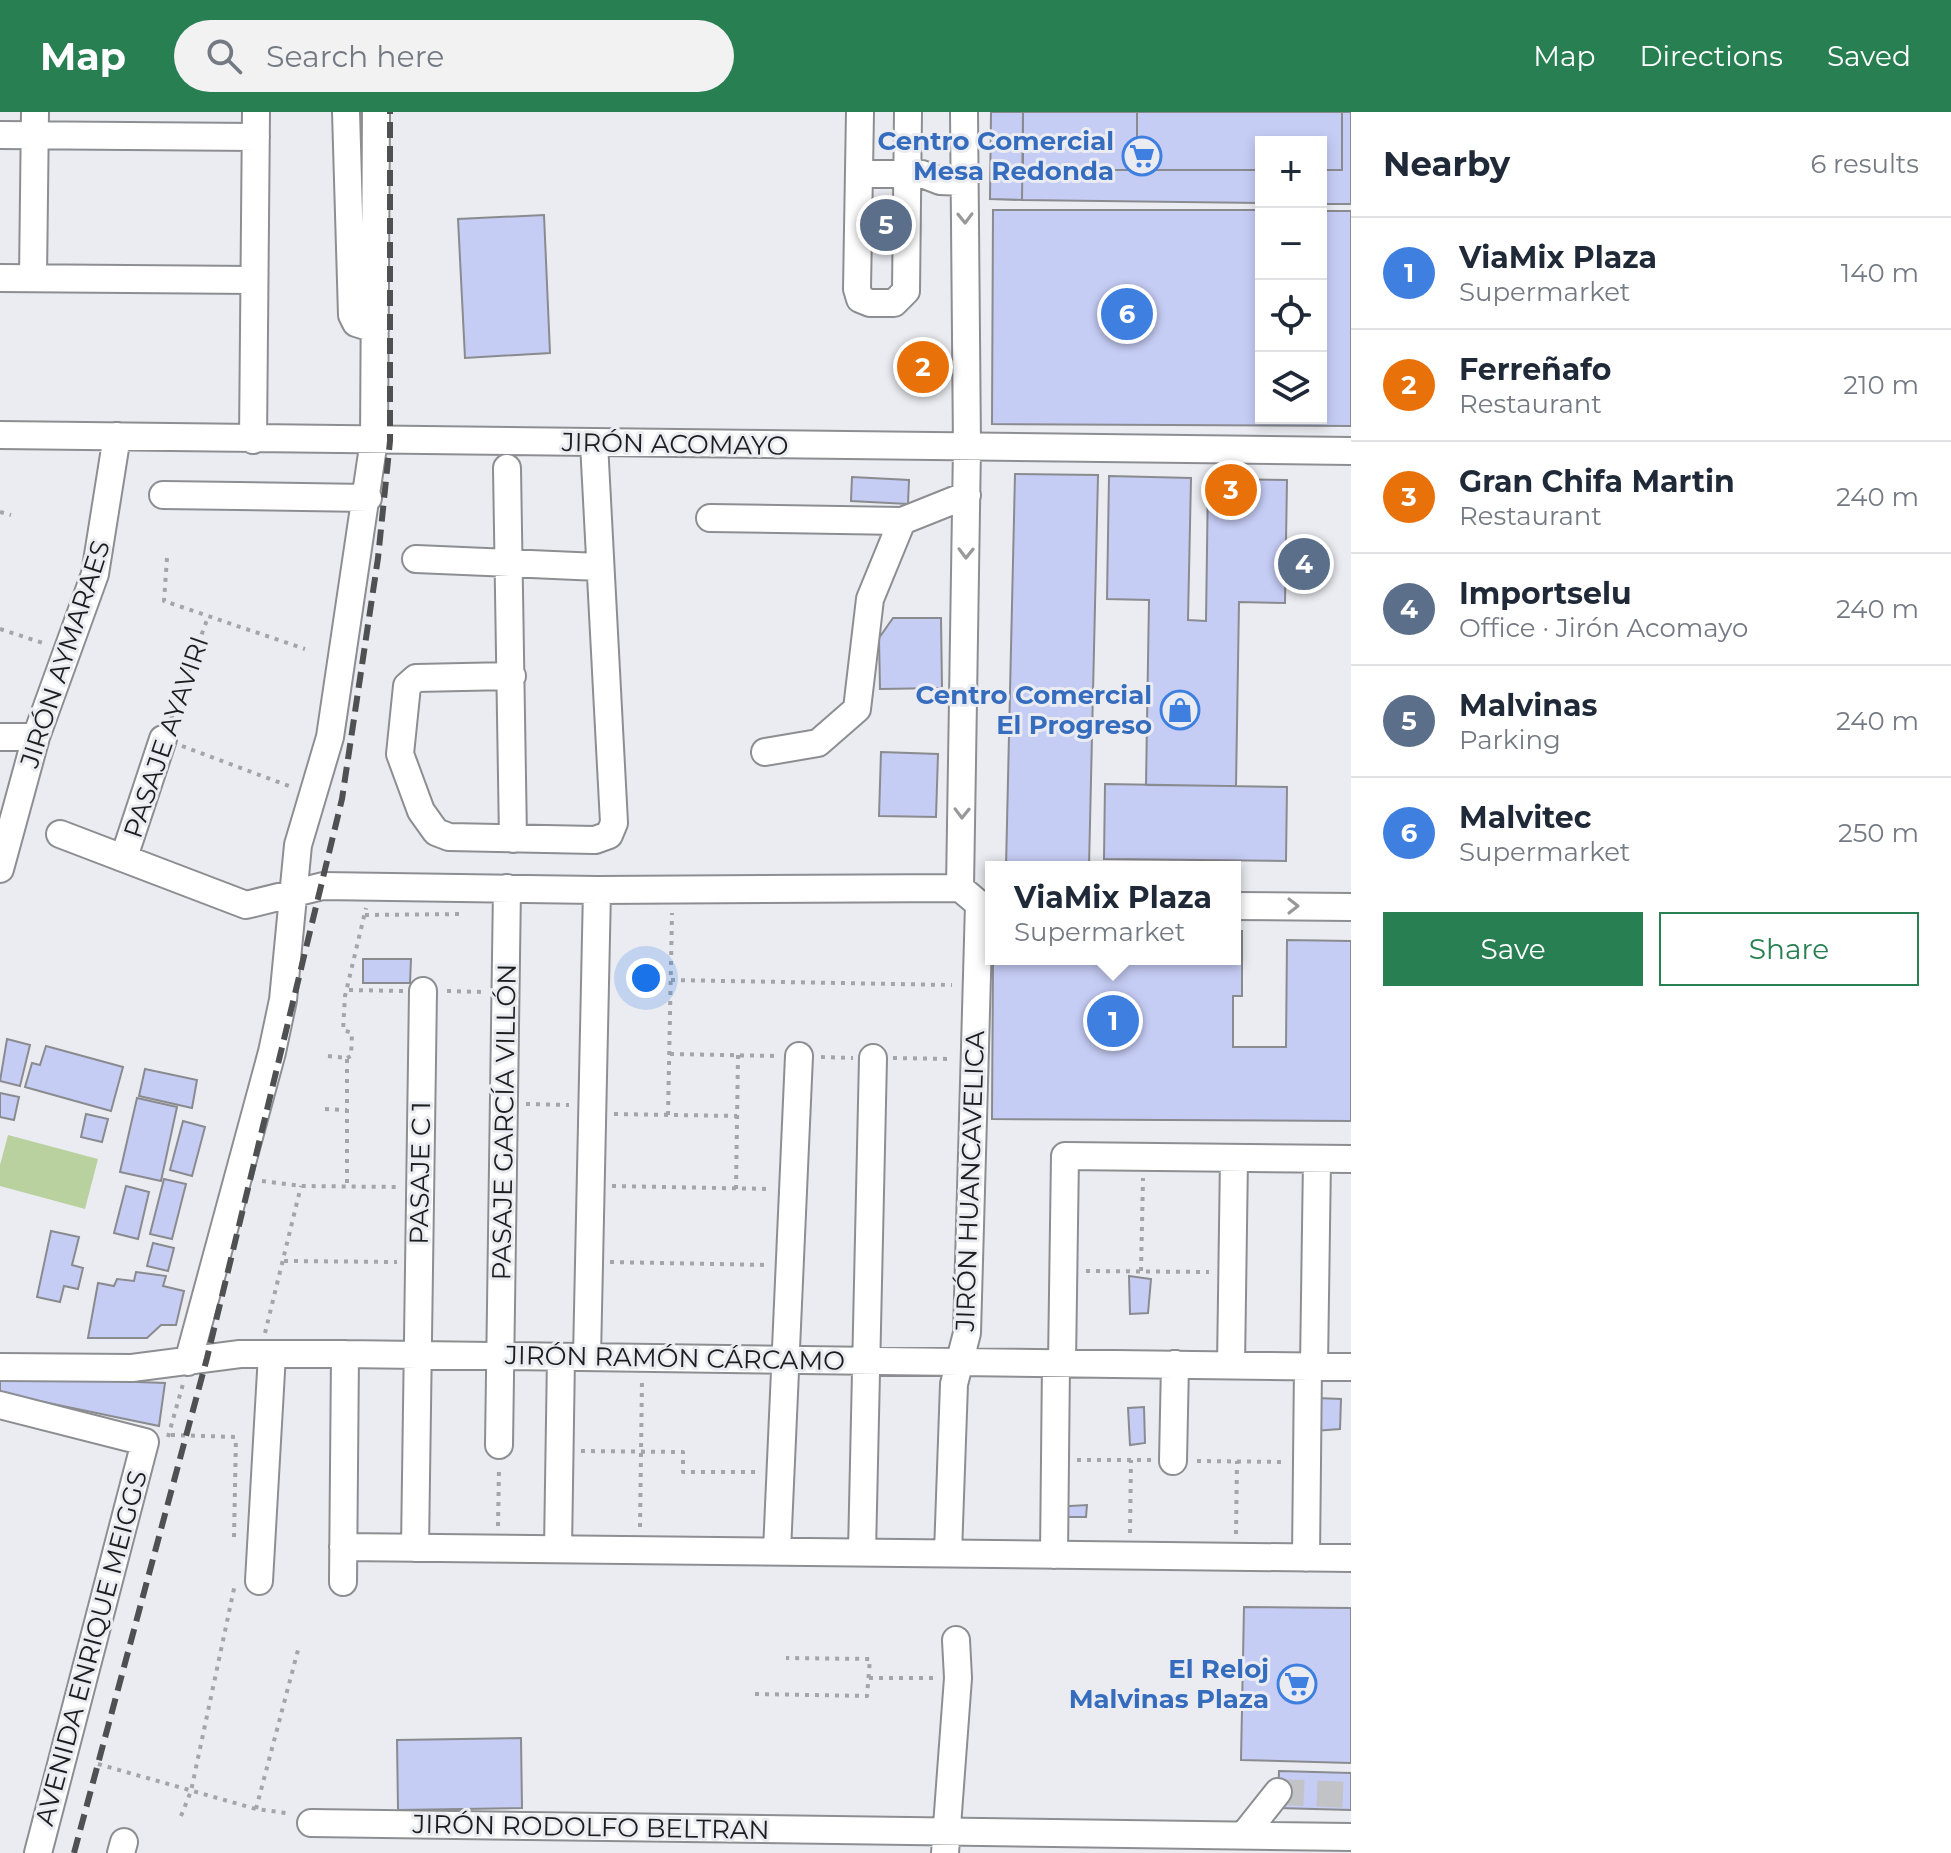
<!DOCTYPE html>
<meta charset="utf-8">
<style>
body{margin:0;font-family:Montserrat,sans-serif;background:#f2f2f3;color:#1f2937}
.controls{position:absolute;right:24px;top:24px;display:grid;overflow:hidden;border-radius:0px;box-shadow:0 4px 12px #0003}
.controls button{width:72px;height:72px;display:grid;place-items:center;padding:0;border:0;border-bottom:2px solid #e0e1e3;background:#fff;color:#1f2937;font:40px sans-serif}
.you{position:absolute;left:646px;top:866px;width:28px;height:28px;margin:-20px;border:6px solid #fff;border-radius:50%;background:#1a73e8;box-shadow:0 0 0 12px #1a73e833}
.badge{display:grid;place-items:center;width:52px;height:52px;border-radius:50%;background:#287f52;color:#fff;font-size:26px;font-weight:700}
.pin{position:absolute;translate:-50% -50%;border:4px solid #fff;box-shadow:0 2px 8px #0006}
.popup{position:absolute;left:985px;top:749px;width:256px;height:104px;box-sizing:border-box;display:grid;place-content:center;border-radius:0px;background:#fff;filter:drop-shadow(0 2px 6px #0005);font-size:26px;white-space:nowrap;color:#747a83}
.popup b{font-size:30px;color:#1f2937}
.popup::after{content:'';position:absolute;left:50%;top:100%;margin-left:-16px;border:16px solid transparent;border-top-color:#fff}
.list{margin:0;padding:0;list-style:none}
h2{display:flex;justify-content:space-between;align-items:center;height:104px;margin:0;padding:0 32px;font-size:34px}
h2 small{font-size:26px;font-weight:400;color:#747a83}
.list li{display:grid;grid-template-columns:52px 1fr auto;gap:24px;align-items:center;box-sizing:border-box;height:112px;padding:0 32px;border-top:2px solid #e0e1e3}
.list b{display:block;font-size:30px;white-space:nowrap}
.list p{margin:0;font-size:26px;white-space:nowrap;color:#747a83}
.list em{font-size:26px;font-style:normal;color:#747a83}
.actions{display:flex;gap:16px;padding:24px 32px}
.actions a{flex:1;padding:18px 0;border:2px solid #287f52;border-radius:0px;text-align:center;font-size:28px;color:#287f52}
.actions .main{background:#287f52;color:#fff}
.icon{flex:none;width:44px;height:44px;fill:none;stroke:currentColor;stroke-width:2;stroke-linecap:round;stroke-linejoin:round}
.map{position:relative;flex:none;width:1351px;height:1741px;overflow:hidden}
header{display:flex;align-items:center;gap:48px;box-sizing:border-box;height:112px;padding:0 40px;background:#287f52;color:#fff}
header strong{font-size:38px}
nav{display:flex;gap:44px;margin-inline-start:auto;font-size:28px}
.search{width:560px;height:72px;background:#f2f2f3;display:flex;align-items:center;gap:20px;box-sizing:border-box;padding:0 28px;border-radius:44px;color:#747a83;font-size:30px}
main{display:flex}
aside{flex:1;background:#fff}
.map>svg:first-child{display:block}
</style>
<header>
<strong>Map</strong>
<div class="search"><svg class="icon" aria-label="search" viewBox="0 0 24 24"><circle cx="10" cy="10" r="6"/><path d="M15 15l6 6"/></svg>Search here</div>
<nav><a>Map</a><a>Directions</a><a>Saved</a></nav>
</header>
<main>
<div class="map">
<svg width="1351" height="1741" viewBox="0 0 1351 1741">
<rect width="100%" height="100%" fill="#ebecf1"/>
<path fill="#b9d19e" d="M8,1023l90,24 -13,50 -85,-23v-21z"/>
<path fill="#c6cdf5" stroke="#8a8b8f" stroke-width="2" d="M991,0h32l-1,88 -32,-1z
M1023,0h328v92h-30v-62h-60v61l-239,-3z
M1023,0h114v58h-114z
M1137,0h205v58h-21v-28h-60v28h-124z
M993,98h268v208h60v-207h30v215l-359,-2z
M544,103l6,138 -85,5 -7,-139z
M1015,362l83,1 -9,392h-83z
M1109,364l82,2 -3,142 18,1 2,-142 79,1 -2,123 -46,-1 -3,184 -90,-1 3,-185 -42,-1z
M852,365l57,3 -1,24 -57,-3z
M893,506h48l1,70 -62,1 -1,-51z
M881,640l57,2 -2,63 -57,-1z
M1105,672l182,3 -1,74 -182,-2z
M1235,819h7v65h-9v51h53l1,-107 64,1v180l-359,-2 1,-157 242,-3z
M363,847h48l-1,24h-47z
M7,927l23,6 -10,41 -20,-5z
M46,934l77,21 -12,44 -86,-24 7,-24 8,2z
M145,957l52,11 -5,28 -53,-12z
M0,981l19,4 -5,23 -14,-3z
M137,986l40,9 -16,74 -41,-9z
M86,1002l22,5 -6,23 -21,-5z
M183,1009l22,6 -13,49 -22,-6z
M164,1067l22,5 -14,55 -22,-5z
M126,1074l23,6 -11,47 -24,-6z
M51,1119l28,6 -7,28 11,3 -5,21 -14,-3 -4,16 -23,-5z
M153,1131l21,5 -6,23 -21,-5z
M136,1160l30,4 -3,10 21,5 -8,34h-15l-14,13h-59l10,-55 16,3 3,-7 17,2z
M1129,1164l22,3 -3,34 -18,1z
M0,1265l165,6 -6,43 -159,-33z
M1317,1286l24,1 -1,30 -25,2z
M1144,1295l1,36 -15,2 -2,-37z
M1087,1393l-1,12h-32l-1,-10z
M1244,1495l107,1v155l-110,-3z
M521,1626l1,70 -124,2 -1,-70z
M1279,1659l72,2v37l-73,-2z"/>
<g fill="none" stroke-linecap="round" stroke-linejoin="round">
<path stroke="#c2c3c7" stroke-width="26" stroke-dasharray="26 13" stroke-linecap="butt" d="M1278,1680l73,3"/>
<g stroke="#8d8e92" stroke-width="30">
<path id="minor" d="M346,0l6,203 4,8 19,6
M860,0l-3,177 3,10 10,4h24l12,-12 2,-179
M0,23l256,2
M859,62h63l18,7 24,1
M0,166l254,2
M33,166l2,-166
M0,323l1351,16
M253,328l3,-328
M507,356l6,371
M163,383l205,3
M710,406l192,3
M416,447l183,8
M512,564l-96,2 -9,8 -7,68 21,57 15,21 13,5 146,3 14,-5 5,-12 -20,-380
M0,625h36
M765,640l53,-9 39,-34 13,-110 32,-78 65,-26
M60,722l186,71 77,-19 274,4 363,-2 19,16 12,1
M124,745l39,-118
M0,757l36,-132 59,-163 22,-138
M960,776l7,-441 -3,-335
M1235,794l116,1
M587,1245l10,-467
M188,1250l84,-310 11,-52 15,-155 32,-108 44,-297 2,-328
M1062,1251l3,-207 286,3
M1231,1253l3,-207
M1314,1254l3,-207
M0,1255l132,1 108,-14h105l1006,13
M0,1293l145,37 -107,411
M499,1333l8,-557
M1173,1349l2,-97
M343,1435l1008,11
M415,1436l8,-557
M558,1437l3,-192
M777,1439l22,-495
M862,1440l11,-494
M948,1441l6,-169 13,-51 12,-429
M1054,1443l2,-192
M1306,1446l2,-192
M259,1469l13,-227
M343,1470l2,-228
M311,1711l1040,14
M1243,1724l35,-44
M121,1741l3,-11
M945,1741l13,-175 -2,-38"/>
</g>
<path stroke="#a4a5a9" stroke-width="4" stroke-dasharray="4 6" stroke-linecap="butt" d="M0,400l11,3
M167,446l-3,43 141,48
M0,517l46,15
M171,607l37,-102
M182,634l107,40
M365,803l99,-1
M671,868l281,5
M349,878l54,1
M447,879l36,1
M670,942l107,2
M328,944l19,2v129
M821,945l32,1
M347,946l4,-2 1,-23 -9,-3 2,-34 21,-88
M893,946l60,1
M526,992l43,1
M325,997l22,1
M614,1002l123,2
M668,1003l4,-202
M262,1069l39,5 97,1
M612,1074l160,3
M736,1077l2,-134
M284,1149l113,1
M610,1150l159,3
M1086,1159l123,1
M1141,1159l2,-93
M265,1221l36,-147
M171,1323l65,2
M168,1325l15,-53
M581,1339l102,1v20h74
M1077,1348h76
M1197,1349l88,1
M498,1414l1,-59
M640,1415l2,-147
M1130,1421l1,-73
M1236,1422l1,-73
M234,1425l2,-100
M869,1566h65
M755,1582l112,2 3,-37 -84,-1
M98,1652l158,45 30,4
M256,1697l42,-159
M181,1704l10,-25 44,-207"/>
<use href="#minor" stroke="#fff" stroke-width="26"/>
<path stroke="#4f5052" stroke-width="6" stroke-dasharray="16 8" stroke-linecap="butt" d="M74,1741l133,-495 135,-559 36,-241 12,-117v-329"/>
</g>
<defs><path id="oneway-chevron" d="M-2-3.5L2.5 0L-2 3.5" fill="none" stroke-width="1.6" stroke-linecap="round" stroke-linejoin="round" transform="scale(2)"/></defs>
<g stroke="#99999a">
<use href="#oneway-chevron" transform="translate(965 106) rotate(89)"/>
<use href="#oneway-chevron" transform="translate(966 441) rotate(91)"/>
<use href="#oneway-chevron" transform="translate(962 701) rotate(91)"/>
<use href="#oneway-chevron" transform="translate(1293 794)"/>
</g>
<defs>
<g id="supermarket-ring" transform="scale(2)"><circle r="9.5" fill="#ebecf1" stroke="#3f7fe0" stroke-width="1.5"/><path d="M-6-5.5h2.5l.6 2H6L4.5 2H-2.5L-4.4-4H-6ZM-1.5 3.2a1.3 1.3 0 1 0 .1 0ZM3 3.2a1.3 1.3 0 1 0 .1 0Z" fill="#3f7fe0"/></g>
<g id="shop-ring" transform="scale(2)"><circle r="9.5" fill="#ebecf1" stroke="#3f7fe0" stroke-width="1.5"/><path d="M-5-2.5h2.3a2.7 3.5 0 0 1 5.4 0H5L5.5 6h-11ZM-1.5-2.5h3a1.5 2.3 0 0 0-3 0Z" fill="#3f7fe0"/></g>
</defs>
<g fill-rule="evenodd">
<use href="#supermarket-ring" x="1142" y="44"/>
<use href="#shop-ring" x="1180" y="598"/>
<use href="#supermarket-ring" x="1297" y="1572"/>
</g>
<g text-anchor="middle" dominant-baseline="central" stroke-width="6" stroke-linejoin="round" paint-order="stroke">
<g font-size="26" font-weight="bold" fill="#366cbe" stroke="#ebecf1" text-anchor="end">
<text x="1114" y="29">Centro Comercial<tspan x="1114" dy="30">Mesa Redonda</tspan></text>
<text x="1152" y="583">Centro Comercial<tspan x="1152" dy="30">El Progreso</tspan></text>
<text x="1269" y="1557">El Reloj<tspan x="1269" dy="30">Malvinas Plaza</tspan></text>
</g>
<g font-size="26" fill="#1c1d1e" stroke="#ebecf1">
<text transform="translate(675 332) rotate(1)">JIRÓN ACOMAYO</text>
<text transform="translate(65 542) rotate(-72)">JIRÓN AYMARAES</text>
<text transform="translate(166 625) rotate(-71)">PASAJE AYAVIRI</text>
<text transform="translate(504 1010) rotate(-89)">PASAJE GARCÍA VILLÓN</text>
<text transform="translate(420 1061) rotate(-89)">PASAJE C 1</text>
<text transform="translate(970 1069) rotate(-88)">JIRÓN HUANCAVELICA</text>
<text transform="translate(675 1246) rotate(1)">JIRÓN RAMÓN CÁRCAMO</text>
<text transform="translate(91 1536) rotate(-75)">AVENIDA ENRIQUE MEIGGS</text>
<text transform="translate(591 1715) rotate(1)">JIRÓN RODOLFO BELTRAN</text>
</g>
</g>
</svg>
<div class="controls">
<button>+</button>
<button>−</button>
<button><svg class="icon" aria-label="locate" viewBox="0 0 24 24"><circle cx="12" cy="12" r="6"/><path d="M12 2v4M12 18v4M2 12h4M18 12h4"/></svg></button>
<button><svg class="icon" aria-label="layers" viewBox="0 0 24 24"><path d="M12 4l9 5-9 5-9-5zM3 14l9 5 9-5"/></svg></button>
</div>
<div class="you"></div>
<div class="pin badge" style="left:1113px;top:909px;background:#3f7fe0">1</div>
<div class="popup"><b>ViaMix Plaza</b>Supermarket</div>
<div class="pin badge" style="left:923px;top:255px;background:#e8710a">2</div>
<div class="pin badge" style="left:1231px;top:378px;background:#e8710a">3</div>
<div class="pin badge" style="left:1304px;top:452px;background:#5c6f8a">4</div>
<div class="pin badge" style="left:886px;top:113px;background:#5c6f8a">5</div>
<div class="pin badge" style="left:1127px;top:202px;background:#3f7fe0">6</div>
</div>
<aside>
<h2>Nearby<small>6 results</small></h2>
<ul class="list">
<li><span class="badge" style="background:#3f7fe0">1</span><div><b>ViaMix Plaza</b><p>Supermarket</p></div><em>140 m</em></li>
<li><span class="badge" style="background:#e8710a">2</span><div><b>Ferreñafo</b><p>Restaurant</p></div><em>210 m</em></li>
<li><span class="badge" style="background:#e8710a">3</span><div><b>Gran Chifa Martin</b><p>Restaurant</p></div><em>240 m</em></li>
<li><span class="badge" style="background:#5c6f8a">4</span><div><b>Importselu</b><p>Office · Jirón Acomayo</p></div><em>240 m</em></li>
<li><span class="badge" style="background:#5c6f8a">5</span><div><b>Malvinas</b><p>Parking</p></div><em>240 m</em></li>
<li><span class="badge" style="background:#3f7fe0">6</span><div><b>Malvitec</b><p>Supermarket</p></div><em>250 m</em></li>
</ul>
<div class="actions"><a class="main">Save</a><a>Share</a></div>
</aside>
</main>
